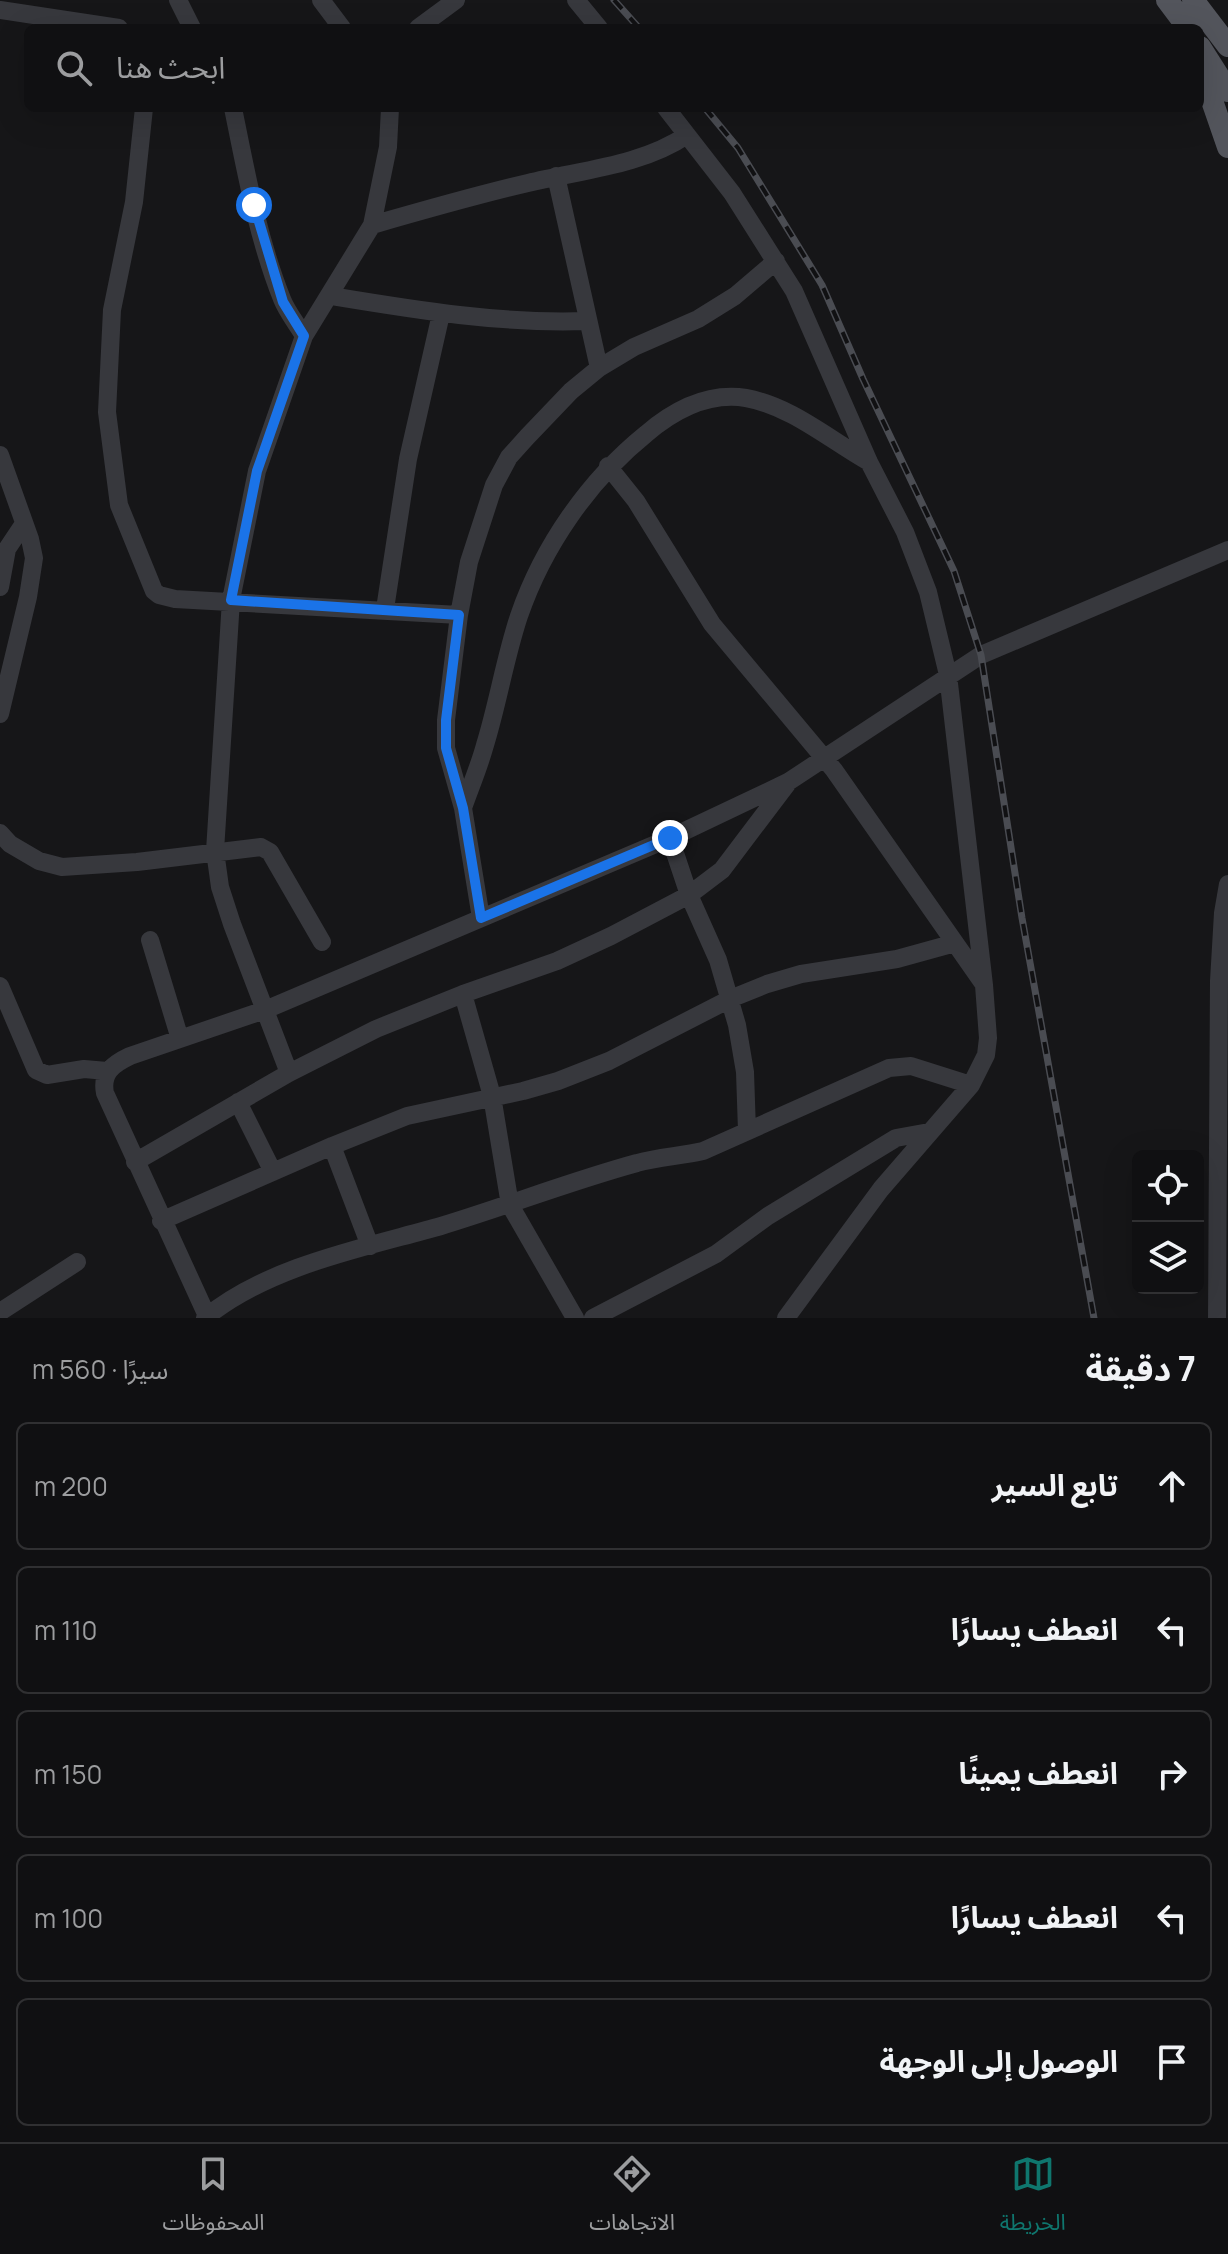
<!DOCTYPE html>
<html lang="ar">
<meta charset="utf-8">
<style>
body{margin:0;font-family:Manrope,"Noto Sans Arabic",sans-serif;background:#1e1e20;color:#f1f3f6;direction:rtl}
.controls{position:absolute;right:24px;bottom:24px;display:grid;overflow:hidden;border-radius:12px;box-shadow:0 8px 32px #0002}
.controls button{width:72px;height:72px;display:grid;place-items:center;padding:0;border:0;border-bottom:2px solid #303032;background:#101012;color:#f1f3f6;font:40px sans-serif}
.stop{position:absolute;width:24px;height:24px;margin:-18px;border:6px solid #1a73e8;border-radius:50%;background:#fff}
.stop.end{background:#1a73e8;border-color:#fff;box-shadow:0 2px 8px #0008}
.list{margin:0;padding:0;list-style:none}
h2{display:flex;justify-content:space-between;align-items:center;height:104px;margin:0;padding:0 32px;font-size:34px}
h2 small{font-size:26px;font-weight:400;color:#9c9d9f}
.list li{display:grid;grid-template-columns:52px 1fr auto;gap:24px;align-items:center;box-sizing:border-box;height:128px;margin:0 16px 16px;padding:0 16px;border:2px solid #303032;border-radius:12px}
.list b{display:block;font-size:30px;white-space:nowrap}
.list em{font-size:26px;font-style:normal;color:#9c9d9f}
.icon{flex:none;width:44px;height:44px;fill:none;stroke:currentColor;stroke-width:2;stroke-linecap:round;stroke-linejoin:round}
.map{position:relative;flex:none;width:1228px;height:1318px;overflow:hidden;direction:ltr}
.search{position:absolute;background:#101012;box-shadow:0 8px 32px #0002;left:24px;right:24px;top:24px;height:88px;display:flex;align-items:center;gap:20px;box-sizing:border-box;padding:0 28px;border-radius:12px;color:#9c9d9f;font-size:30px}
.sheet{height:824px;background:#101012}
nav{display:flex;justify-content:space-around;align-items:center;box-sizing:border-box;height:112px;border-top:2px solid #303032;background:#101012;font-size:22px;color:#9c9d9f}
nav a{display:grid;justify-items:center;gap:4px}
nav .on{color:#0f766e}
.map>svg:first-child{display:block}
</style>
<div class="map">
<svg width="1228" height="1318" viewBox="0 0 1228 1318">
<rect width="100%" height="100%" fill="#161618"/>
<g fill="none" stroke-linecap="round" stroke-linejoin="round">
<path stroke="#37383d" stroke-width="18" d="M178,0l14,28
M321,0l21,28
M576,0l23,28
M0,10l119,18
M418,28l38,-28
M144,108l-10,94 -22,108 -5,102 12,93 35,86 5,4 16,4 284,16
M233,108c13,64 25,131 49,191 5,13 15,25 22,37
M666,108l66,85 62,98 75,171 36,70 23,60 20,83 36,310 4,53 -2,17 -15,30 -90,104 -95,129
M556,176l43,192
M372,225c52,-15 104,-30 156,-42 53,-13 113,-17 159,-48
M331,296c85,14 169,28 255,25
M0,455l30,84 4,19 -6,39 -28,117
M608,466l28,35 76,123 122,146 149,213
M0,587l7,-38 16,-24
M385,609l23,-150 33,-145
M463,808c7,-20 16,-41 22,-63 13,-42 20,-87 34,-129 24,-70 70,-136 127,-182 28,-24 62,-42 100,-36 45,8 84,42 123,64
M0,833l10,11 29,17 23,6 75,-5 124,-15 9,5 52,90
M670,838l19,57 29,65 19,65 8,47 2,59
M481,918l-18,-110 -17,-60v-28l13,-105 10,-53 25,-77 15,-28 18,-20 44,-46 28,-23 35,-21 64,-28 37,-23 41,-35
M150,940l30,99
M0,986l36,84 11,5 37,-6 23,2
M463,994l29,102 18,109 65,113
M289,1073l-57,-149 -12,-37 -5,-36 16,-251 26,-129 47,-135 68,-111 16,-78 2,-39
M238,1102l35,70
M332,1146l38,100
M135,1162l154,-89 87,-44 87,-35 94,-33 54,-25 78,-41 33,-25 65,-86
M161,1221l171,-75 75,-30 116,-25 35,-10 51,-20 121,-62 37,-15 34,-10 96,-15 58,-16
M0,1312l77,-50
M205,1318c63,-52 158,-70 236,-92 66,-20 130,-45 196,-63 20,-6 45,-7 66,-12l186,-83 22,-2 60,19
M208,1318l-103,-225c-4,-20 8,-29 25,-37l135,-46 405,-172 118,-56 193,-127 247,-105
M593,1318l123,-64 52,-38 128,-78 33,-6
M1217,1318l2,-337 4,-68 5,-29"/>
<path stroke="#53555c" stroke-width="22" d="M1167,0l21,28
M1193,0l35,46
M1200,47l28,44
M1200,66l28,81"/>
<g stroke="#4a4c52" stroke-width="7">
<path id="rail" d="M614,0l25,28
M705,108l33,40 84,137 41,94 91,192 27,84 41,263 72,400"/>
</g>
<use href="#rail" stroke="#111113" stroke-width="4" stroke-dasharray="12" stroke-linecap="butt"/>
</g>
<g fill="none" stroke-linecap="round" stroke-linejoin="round">
<path stroke="#1a73e8" stroke-width="10" d="M254,205l29,97 21,34 -47,135 -26,129 228,15 -13,105v28l17,60 18,110 189,-80"/>
</g>
</svg>
<div class="controls">
<button><svg class="icon" aria-label="locate" viewBox="0 0 24 24"><circle cx="12" cy="12" r="6"/><path d="M12 2v4M12 18v4M2 12h4M18 12h4"/></svg></button>
<button><svg class="icon" aria-label="layers" viewBox="0 0 24 24"><path d="M12 4l9 5-9 5-9-5zM3 14l9 5 9-5"/></svg></button>
</div>
<div class="stop" style="left:254px;top:205px"></div>
<div class="stop end" style="left:670px;top:838px"></div>
<div class="search"><svg class="icon" aria-label="search" viewBox="0 0 24 24"><circle cx="10" cy="10" r="6"/><path d="M15 15l6 6"/></svg>ابحث هنا</div>
</div>
<section class="sheet">
<h2>7 دقيقة<small>سيرًا · 560 m</small></h2>
<ul class="list">
<li><svg class="icon" aria-label="ahead" viewBox="0 0 24 24"><path d="M12 20V5M6 11l6-6 6 6"/></svg><div><b>تابع السير</b></div><em>200 m</em></li>
<li><svg class="icon" aria-label="left" viewBox="0 0 24 24"><path d="M17 20v-9H6M10 6l-5 5 5 5"/></svg><div><b>انعطف يسارًا</b></div><em>110 m</em></li>
<li><svg class="icon" aria-label="right" viewBox="0 0 24 24"><path d="M7 20v-9h11M14 6l5 5-5 5"/></svg><div><b>انعطف يمينًا</b></div><em>150 m</em></li>
<li><svg class="icon" aria-label="left" viewBox="0 0 24 24"><path d="M17 20v-9H6M10 6l-5 5 5 5"/></svg><div><b>انعطف يسارًا</b></div><em>100 m</em></li>
<li><svg class="icon" aria-label="arrive" viewBox="0 0 24 24"><path d="M6 21V4h12l-3 4 3 4H6"/></svg><div><b>الوصول إلى الوجهة</b></div></li>
</ul>
</section>
<nav>
<a class="on"><svg class="icon" aria-label="map" viewBox="0 0 24 24"><path d="M3 6l6-2 6 2 6-2v14l-6 2-6-2-6 2zM9 4v14M15 6v14"/></svg>الخريطة</a>
<a><svg class="icon" aria-label="directions" viewBox="0 0 24 24"><path d="M12 3l9 9-9 9-9-9zM9 14v-3h6M13 9l2 2-2 2"/></svg>الاتجاهات</a>
<a><svg class="icon" aria-label="saved" viewBox="0 0 24 24"><path d="M7 4h10v16l-5-4-5 4z"/></svg>المحفوظات</a>
</nav>
